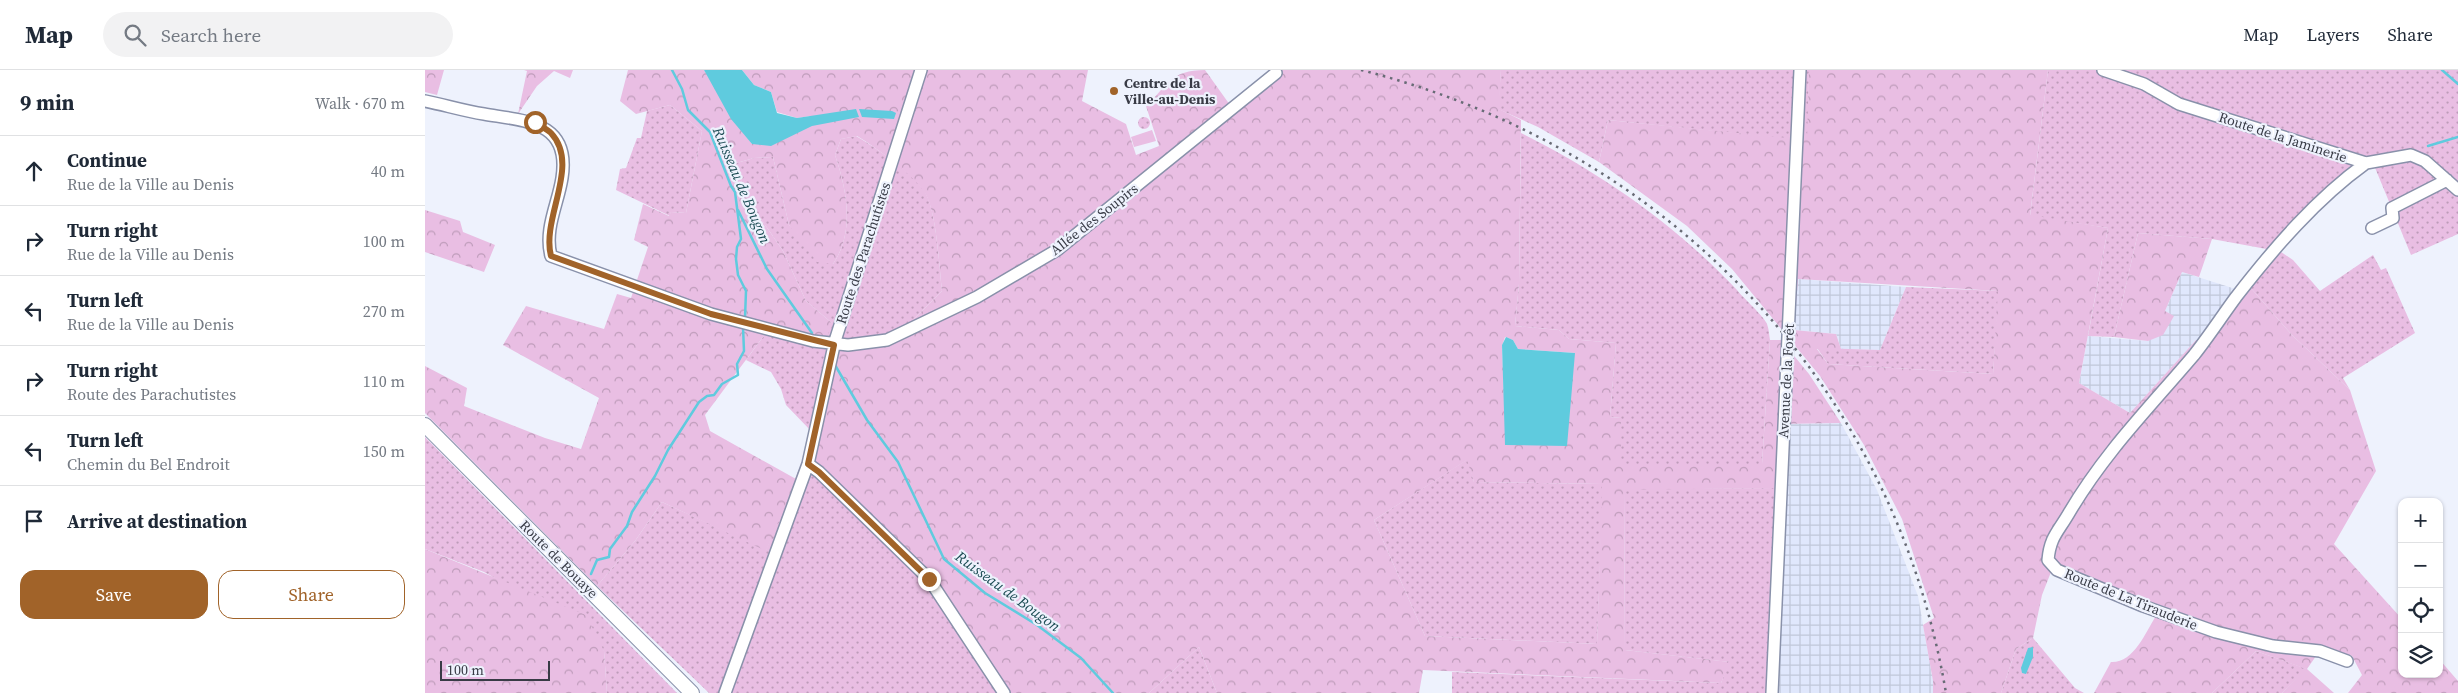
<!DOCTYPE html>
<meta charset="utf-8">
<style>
body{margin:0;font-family:"Source Serif 4",serif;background:#f2f2f3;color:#1f2937}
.controls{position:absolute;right:15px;bottom:15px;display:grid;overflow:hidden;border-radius:10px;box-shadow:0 1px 4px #0004}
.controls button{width:45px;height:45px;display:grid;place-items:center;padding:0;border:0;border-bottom:1px solid #e0e1e3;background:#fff;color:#1f2937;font:25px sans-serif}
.scale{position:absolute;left:15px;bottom:12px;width:110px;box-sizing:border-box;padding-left:5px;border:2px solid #383b46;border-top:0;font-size:14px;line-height:18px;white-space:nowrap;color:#383b46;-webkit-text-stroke:4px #eef2fd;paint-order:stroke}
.stop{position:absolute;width:15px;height:15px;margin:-11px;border:4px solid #a16329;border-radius:50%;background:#fff}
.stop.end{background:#a16329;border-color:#fff;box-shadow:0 1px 5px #0008}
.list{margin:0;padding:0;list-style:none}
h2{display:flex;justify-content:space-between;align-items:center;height:65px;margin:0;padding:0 20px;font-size:21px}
h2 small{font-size:16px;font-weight:400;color:#747a83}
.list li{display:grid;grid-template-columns:32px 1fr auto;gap:15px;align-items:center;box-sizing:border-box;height:70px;padding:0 20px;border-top:1px solid #e0e1e3}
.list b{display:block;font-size:19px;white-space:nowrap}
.list p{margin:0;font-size:16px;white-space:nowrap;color:#747a83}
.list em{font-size:16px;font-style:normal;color:#747a83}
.actions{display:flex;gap:10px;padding:15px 20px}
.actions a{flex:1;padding:11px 0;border:1px solid #a16329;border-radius:15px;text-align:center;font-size:18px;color:#a16329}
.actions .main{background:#a16329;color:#fff}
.icon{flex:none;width:28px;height:28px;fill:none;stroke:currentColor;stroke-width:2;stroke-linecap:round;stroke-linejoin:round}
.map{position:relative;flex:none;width:2033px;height:623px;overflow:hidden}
header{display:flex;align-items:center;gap:30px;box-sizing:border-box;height:70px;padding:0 25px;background:#fff;border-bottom:1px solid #e0e1e3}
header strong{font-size:24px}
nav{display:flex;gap:28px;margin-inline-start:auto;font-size:18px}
.search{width:350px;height:45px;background:#f2f2f3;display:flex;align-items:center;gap:12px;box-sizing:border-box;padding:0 18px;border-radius:28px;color:#747a83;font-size:19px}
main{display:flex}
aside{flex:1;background:#fff}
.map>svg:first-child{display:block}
</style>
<header>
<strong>Map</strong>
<div class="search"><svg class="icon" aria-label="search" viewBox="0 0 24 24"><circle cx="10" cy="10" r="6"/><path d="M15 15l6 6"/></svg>Search here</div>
<nav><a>Map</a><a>Layers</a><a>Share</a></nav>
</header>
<main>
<aside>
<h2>9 min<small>Walk · 670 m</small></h2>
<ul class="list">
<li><svg class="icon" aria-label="ahead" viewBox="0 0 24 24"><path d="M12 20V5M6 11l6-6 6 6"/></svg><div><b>Continue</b><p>Rue de la Ville au Denis</p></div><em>40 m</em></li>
<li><svg class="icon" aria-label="right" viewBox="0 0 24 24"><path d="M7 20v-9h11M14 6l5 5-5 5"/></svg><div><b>Turn right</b><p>Rue de la Ville au Denis</p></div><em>100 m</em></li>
<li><svg class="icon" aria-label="left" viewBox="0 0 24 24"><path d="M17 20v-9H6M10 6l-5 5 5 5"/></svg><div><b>Turn left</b><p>Rue de la Ville au Denis</p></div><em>270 m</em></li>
<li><svg class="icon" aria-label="right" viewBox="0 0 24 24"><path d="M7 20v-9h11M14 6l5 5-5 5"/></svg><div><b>Turn right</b><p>Route des Parachutistes</p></div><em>110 m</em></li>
<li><svg class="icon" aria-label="left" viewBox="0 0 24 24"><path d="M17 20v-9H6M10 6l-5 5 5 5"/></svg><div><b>Turn left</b><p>Chemin du Bel Endroit</p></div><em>150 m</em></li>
<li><svg class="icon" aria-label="arrive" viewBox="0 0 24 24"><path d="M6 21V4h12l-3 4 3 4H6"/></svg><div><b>Arrive at destination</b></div></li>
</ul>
<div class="actions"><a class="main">Save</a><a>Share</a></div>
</aside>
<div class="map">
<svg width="2033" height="623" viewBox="0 0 2033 623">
<defs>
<pattern id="industrial-grid" width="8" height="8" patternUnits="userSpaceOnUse" patternTransform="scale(1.25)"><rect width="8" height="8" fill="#e0e7fc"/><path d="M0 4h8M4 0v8" fill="none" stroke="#c1c7d9"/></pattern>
<pattern id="grass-dots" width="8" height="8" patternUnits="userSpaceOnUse" patternTransform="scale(1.25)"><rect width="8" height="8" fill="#e9bee3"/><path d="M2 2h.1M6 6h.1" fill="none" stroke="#be9cba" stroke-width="1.8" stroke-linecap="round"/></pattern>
<pattern id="forest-crowns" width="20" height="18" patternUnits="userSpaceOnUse" patternTransform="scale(1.25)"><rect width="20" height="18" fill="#e9bee3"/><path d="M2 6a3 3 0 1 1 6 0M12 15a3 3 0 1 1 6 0" fill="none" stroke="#be9cba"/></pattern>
</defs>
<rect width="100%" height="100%" fill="#eef2fd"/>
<path fill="url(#industrial-grid)" d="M1757,202l63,20 -38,52 -11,-4 -66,73 -51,-30 9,-47 60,5 25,-25 -8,-5z
M1373,209l108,8 -26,63 -39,-1 -5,-15 -42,-4z
M1416,353l36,67 41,106 15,85v12h-165l11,-269z"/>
<path fill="url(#grass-dots)" d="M1076,0h308l-1,71 -200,-21 -9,42 -61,-35 -40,-18z
M1623,0h410v164l-47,21 -40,-97 -99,92 -60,-11 -74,-6 -24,104 -26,-1 20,-108 -78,-12z
M245,35l32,26 -16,82 -15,-1 -1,4 -54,-26 4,-21 6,-1 11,-30h4l6,-27z
M713 53a6 6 0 1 1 12 0a6 6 0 1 1-12 0Z
M1096,63c80,40 155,92 216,157 7,9 26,25 30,34 2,5 2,11 3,16l-8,124h-142l1,-46 -11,-1 6,-74 -47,-4 -10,-9 -44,-4 4,-42z
M431,66c19,11 58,38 69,56 12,21 14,74 17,99l-39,39 -91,102 -26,-27 -5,-16 -10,-17 -25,-12 25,-34 61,-3 -26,-22 -23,-50 -26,-38 -24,-49 21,-6 19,-1 16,68 44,39c22,-32 14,-74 2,-109l6,-16z
M1856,182l12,8 27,31 53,-36 8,15 5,-2 29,65 -72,45 7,12 -58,-55 -42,-48z
M1481,217l93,4 -6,83 -165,-10 -11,-16 63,2z
M0,367l252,256h-70l-3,-42 -98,-67 -22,-12 -59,-23z
M379,387l128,121 74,115h-297l-112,-107 38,-45 27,-39 104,48z
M1043,389l6,23 129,2 -6,160 -172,-8 -51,-116z
M1351,418l-8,205h-316v-21l269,11 8,-21 -104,-12 -1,-161z
M1608,568l42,50 9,5h-83l15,-44z
M774,577l18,46h-68z
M1831,581l51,18 -25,24h-70z"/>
<path fill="url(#forest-crowns)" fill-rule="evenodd" d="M0,0h19l-7,25 -12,-3z
M99,0h49l-3,8 -16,-7 -17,15 -19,28 9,-43z
M203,0h76l48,74 59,-28 -14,2 -20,-6 -6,-20 -17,-7 -12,-15h346l-6,31 44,23 10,31 23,-9 -13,-40c22,-21 25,-36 59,-36l25,35 41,-35h230l-2,39 22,11 -2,164 -4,42 44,4 10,9 47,4 -6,74 11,1v46h141l8,-124h11l28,34 32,49 -62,1 -3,64 -152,2 1,160 105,12 -9,21 -298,-13 -4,23h-202l-18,-46 -50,46h-143l-74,-115 -128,-121 34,-105 35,-9 30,-13 39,-39c-3,-25 -5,-78 -17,-98 -11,-18 -50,-46 -68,-57l-16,3 -6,16c12,35 20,77 -2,109l-16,-2 -28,-37 -16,-68 -19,1 -21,6 24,49 26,38 23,50 26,22 -6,17 -55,-14 -66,89 5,16 86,48 -30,72 -104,-49 -27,39 -38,45 -172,-173v-47l42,22 -3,18 81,32 36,11 18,-51 -96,-53 23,-39 78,23 13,-35 14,4 17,-51 -14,-7 9,-36 26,12 2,-4 15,1 16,-82 -32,-26 -34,9 -16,-13zM1080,267l8,3 5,9 57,4 -69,92 -4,-99zM1042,390l7,22 128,2 -5,160 -172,-8 -51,-116z
M1384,0h239l-18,145 78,13 -29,155 51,30 66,-73 11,4 43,-57 42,48 58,55 26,81 -42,73 68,75v55h37v-15l19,22v12h-110l14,-18 -10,-19 -29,-10 -16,23 27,24h-52l24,-24 -50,-18 -44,42h-118l17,-31c23,1 34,-29 45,-46l-105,-44 -9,23 -9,43 -17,11 -15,44h-68v-12l-10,-56 11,-7 -32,-99 -38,-74 -44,-69 -88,-107 -45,-43 -88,-64 9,-42 199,20zM1373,209l200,12 -5,83 -165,-10 -11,-15h24l-5,-15 -42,-4z
M0,140l35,11 3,11 32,13 -11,27 -59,-20z
M1713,163l74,6 -13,38 -17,-5 -17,39 9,5 -11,19 -15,6 -34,-4z
M0,479l161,66 18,36 3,42h-182z"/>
<path fill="#e9bee3" d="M727,60l4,11 -22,6 -3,-10z"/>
<path fill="#5fcbde" d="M279,0h38l12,15 17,7 6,21 20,5 59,-9 3,8 -47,9 -41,20 -19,-2 -21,-25z
M434,39l33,2 4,2 -2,6 -32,-2z
M1081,267l7,3 5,9 57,4 -8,93 -62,-1 -3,-100z
M1608,577v10l-7,17 -4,-1 -1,-5 7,-20z"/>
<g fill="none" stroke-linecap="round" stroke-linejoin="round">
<path stroke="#5fcbde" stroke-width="2.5" d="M247,0l10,19 6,21 22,22 21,54 4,6 6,47 -4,8 -1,12 2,16 8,16 -1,27
M2017,0l16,14
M2003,76l30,-9
M313,140l29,59 45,64
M410,295l32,55 31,42 46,97 41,34 52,32 44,33 32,35
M166,504l6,-14 12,-3 1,-8 17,-23 5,-14 23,-36 13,-26 31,-48 8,-6 7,-1 8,-11 16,-9 -1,-11 7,-13 -1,-24"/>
<g stroke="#8991aa" stroke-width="14">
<path id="minor" d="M1678,0l41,14 35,20 187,59 45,-8 14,6 33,29
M0,31c20,4 39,10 59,13 41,7 87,7 78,64 -4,26 -18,51 -11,78l160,58 102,27 35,4 39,-5 90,-43 80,-47 219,-177
M1947,158l21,-10 -1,-10 55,-28
M383,394l11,8 110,107 75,114
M1922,591l-27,-10 -47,-5 -57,-14 -73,-26 -86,-36 -9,-10c2,-23 10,-28 21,-47 36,-61 80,-105 125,-158 15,-19 28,-39 42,-58 38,-49 80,-98 130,-134
M300,623l83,-229 27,-123 86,-271
M1347,623l28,-623"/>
</g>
<g stroke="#8991aa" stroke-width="16">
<path id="major" d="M0,355l267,268"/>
</g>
<use href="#minor" stroke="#fff" stroke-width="11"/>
<use href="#major" stroke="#fff" stroke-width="14"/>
<path stroke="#686b76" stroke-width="2.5" stroke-dasharray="2.5 5" stroke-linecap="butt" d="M936,0c304,77 532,311 585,623"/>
</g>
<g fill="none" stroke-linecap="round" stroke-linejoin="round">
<path stroke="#a16329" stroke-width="6" d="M110,52c5,4 12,7 16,11 30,32 -10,85 0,123l160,58 123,31 -26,119 11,8 110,107"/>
</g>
<circle fill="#a16329" stroke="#eef2fd" stroke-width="2" cx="689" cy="21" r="5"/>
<g text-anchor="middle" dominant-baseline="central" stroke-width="4.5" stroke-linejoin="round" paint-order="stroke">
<g font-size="14" font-weight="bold" fill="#383b46" stroke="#eef2fd" text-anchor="start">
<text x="699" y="13">Centre de la<tspan x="699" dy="16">Ville-au-Denis</tspan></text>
</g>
<g font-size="14" fill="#383b46" stroke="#eef2fd">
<text transform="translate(1858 67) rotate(18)">Route de la Jaminerie</text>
<text transform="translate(669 149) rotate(-38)">Allée des Soupirs</text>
<text transform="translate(438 183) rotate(-72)">Route des Parachutistes</text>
<text transform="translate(1361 311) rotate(-87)">Avenue de la Forêt</text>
<text transform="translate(134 489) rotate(45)">Route de Bouaye</text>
<text transform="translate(1706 529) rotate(22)">Route de La Tirauderie</text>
</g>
<g font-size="15" font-style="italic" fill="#1c4c54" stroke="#eef2fd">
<text transform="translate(317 115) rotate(67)">Ruisseau de Bougon</text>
<text transform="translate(583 521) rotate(36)">Ruisseau de Bougon</text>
</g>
</g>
</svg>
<div class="controls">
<button>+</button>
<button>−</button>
<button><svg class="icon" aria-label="locate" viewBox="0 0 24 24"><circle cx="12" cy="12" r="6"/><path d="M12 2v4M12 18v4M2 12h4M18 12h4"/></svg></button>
<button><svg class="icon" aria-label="layers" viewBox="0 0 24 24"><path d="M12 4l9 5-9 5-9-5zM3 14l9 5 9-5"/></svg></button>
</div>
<div class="scale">100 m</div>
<div class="stop" style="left:110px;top:52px"></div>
<div class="stop end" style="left:504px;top:509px"></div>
</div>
</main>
